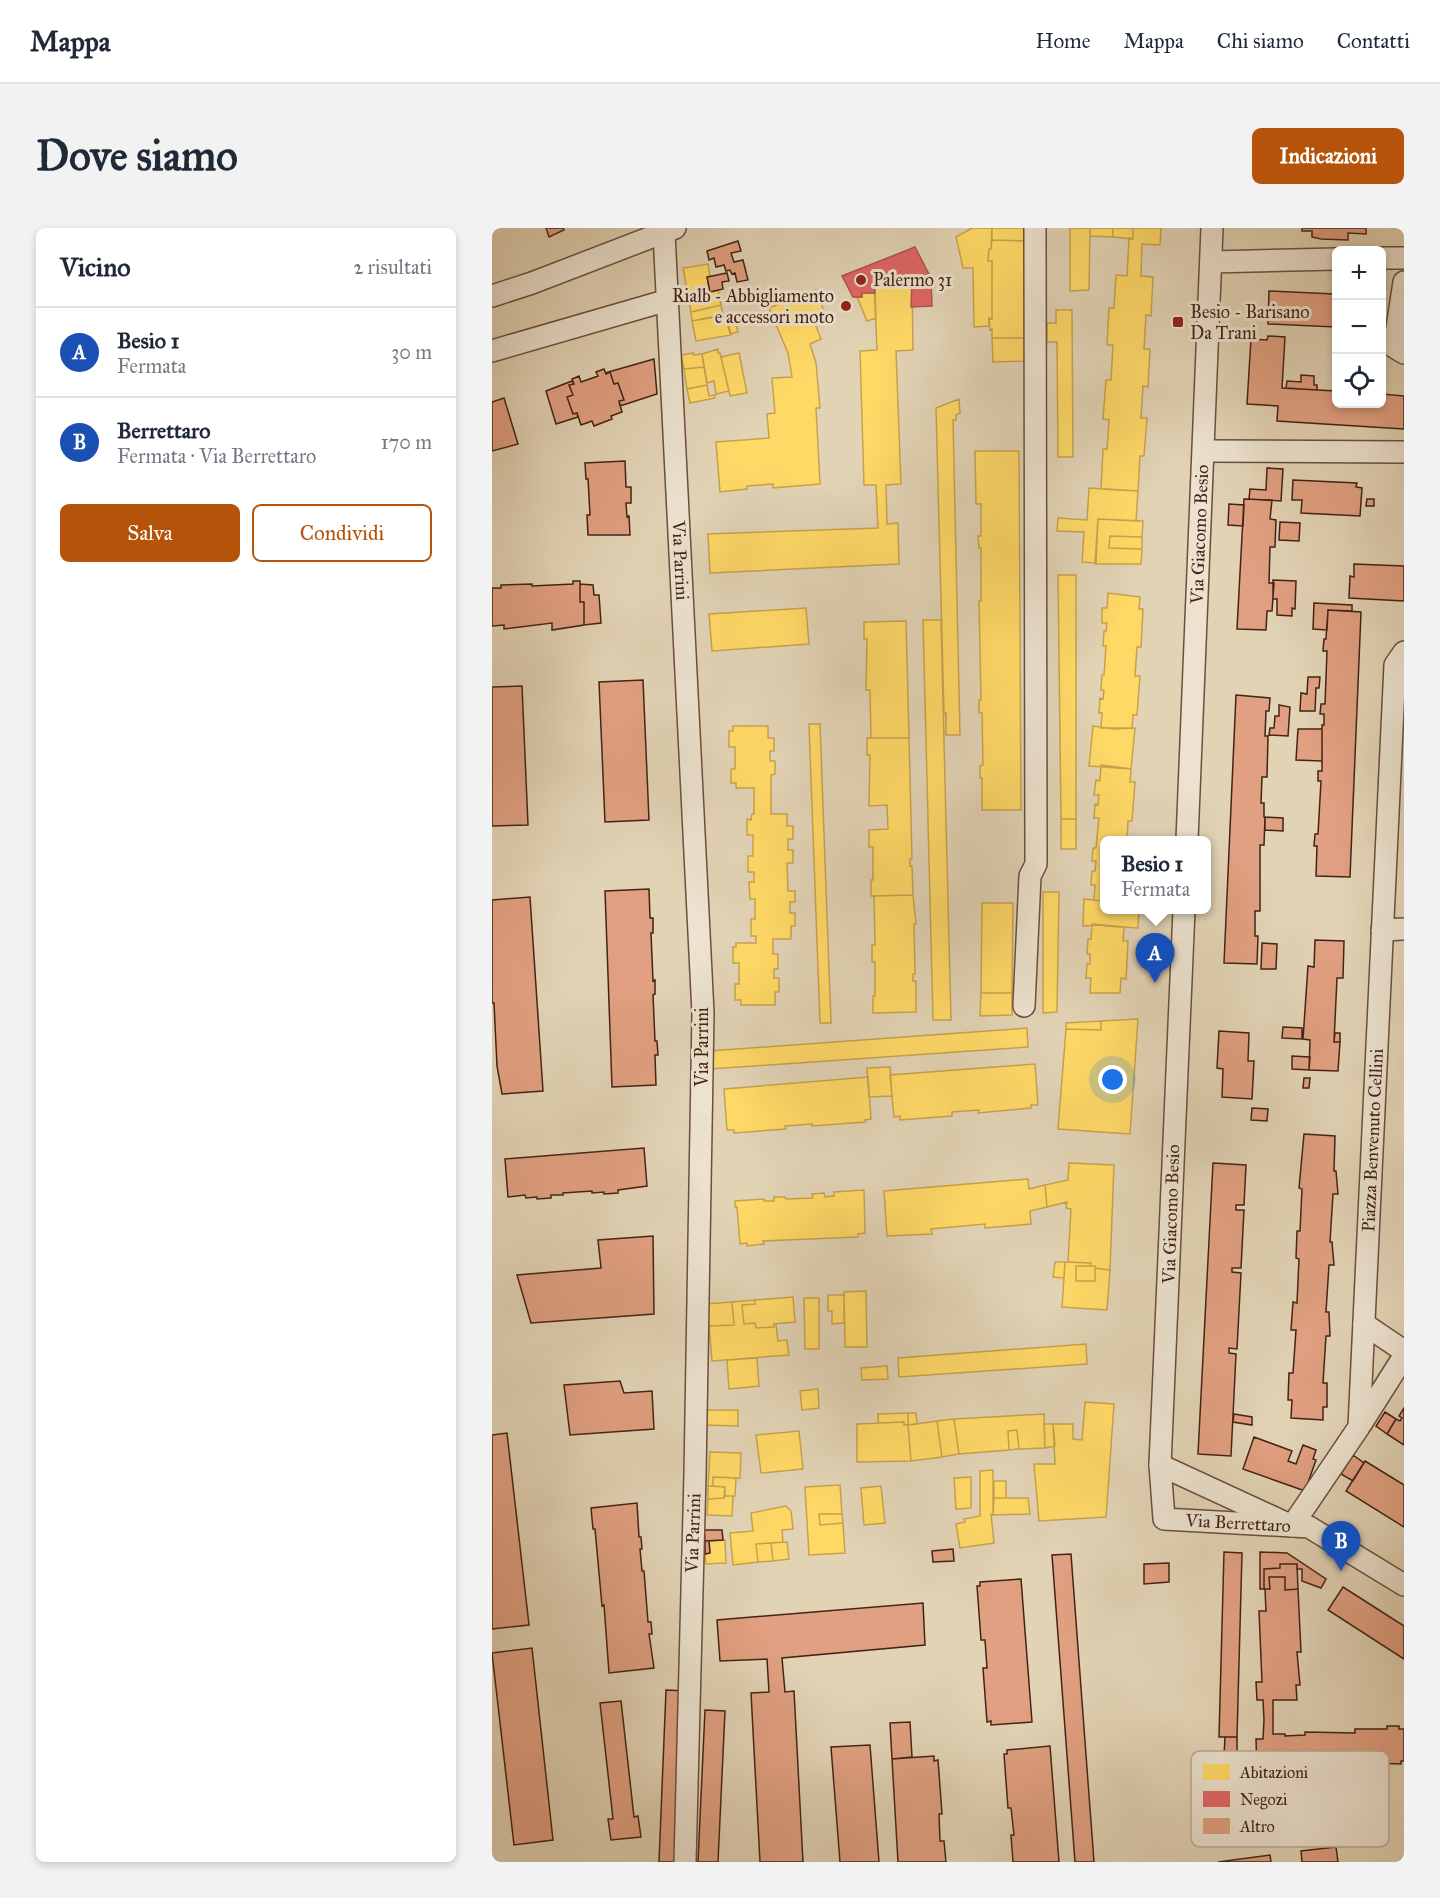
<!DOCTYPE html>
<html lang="it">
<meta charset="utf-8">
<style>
body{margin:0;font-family:"IM FELL Great Primer",serif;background:#f2f2f3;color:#1f2937}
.controls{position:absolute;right:18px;top:18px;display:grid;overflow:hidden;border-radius:9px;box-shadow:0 3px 9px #0003}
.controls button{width:54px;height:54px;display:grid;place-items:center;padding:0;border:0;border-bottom:2px solid #e0e1e3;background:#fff;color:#1f2937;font:30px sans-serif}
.you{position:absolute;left:621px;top:852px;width:21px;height:21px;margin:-15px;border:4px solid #fff;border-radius:50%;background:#1a73e8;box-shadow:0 0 0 9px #1a73e833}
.badge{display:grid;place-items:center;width:39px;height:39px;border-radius:50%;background:#b45309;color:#fff;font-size:20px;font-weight:700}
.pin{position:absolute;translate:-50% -50px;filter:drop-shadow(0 2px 3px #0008)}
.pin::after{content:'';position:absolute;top:32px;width:21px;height:18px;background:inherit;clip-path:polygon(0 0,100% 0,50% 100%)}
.popup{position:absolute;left:608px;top:608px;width:111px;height:78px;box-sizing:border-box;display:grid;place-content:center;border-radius:9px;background:#fff;filter:drop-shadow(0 2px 4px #0005);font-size:20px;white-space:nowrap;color:#747a83}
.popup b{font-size:22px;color:#1f2937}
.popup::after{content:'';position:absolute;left:50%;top:100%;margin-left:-12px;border:12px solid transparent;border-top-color:#fff}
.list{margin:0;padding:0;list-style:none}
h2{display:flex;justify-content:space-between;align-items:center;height:78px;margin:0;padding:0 24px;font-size:26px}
h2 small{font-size:20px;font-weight:400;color:#747a83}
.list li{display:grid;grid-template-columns:39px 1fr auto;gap:18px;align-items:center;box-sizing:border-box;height:90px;padding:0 24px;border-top:2px solid #e0e1e3}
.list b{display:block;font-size:22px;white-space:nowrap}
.list p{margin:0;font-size:20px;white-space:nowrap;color:#747a83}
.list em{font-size:20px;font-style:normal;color:#747a83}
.actions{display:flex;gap:12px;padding:18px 24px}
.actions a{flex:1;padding:14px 0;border:2px solid #b45309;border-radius:9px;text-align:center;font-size:21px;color:#b45309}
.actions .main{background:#b45309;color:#fff}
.icon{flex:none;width:33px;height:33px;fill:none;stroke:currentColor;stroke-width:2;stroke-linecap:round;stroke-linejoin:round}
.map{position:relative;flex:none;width:912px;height:1634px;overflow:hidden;border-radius:9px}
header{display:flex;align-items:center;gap:36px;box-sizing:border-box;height:84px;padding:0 30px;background:#fff;border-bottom:2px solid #e0e1e3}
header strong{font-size:28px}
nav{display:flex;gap:33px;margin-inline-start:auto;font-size:21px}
.intro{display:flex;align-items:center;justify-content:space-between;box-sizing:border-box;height:144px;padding:0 36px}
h1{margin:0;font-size:42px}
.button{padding:15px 27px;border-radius:9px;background:#b45309;color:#fff;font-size:21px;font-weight:700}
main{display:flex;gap:36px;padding:0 36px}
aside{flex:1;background:#fff;border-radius:9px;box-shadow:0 3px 9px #0003}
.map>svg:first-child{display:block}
</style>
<header>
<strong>Mappa</strong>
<nav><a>Home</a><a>Mappa</a><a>Chi siamo</a><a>Contatti</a></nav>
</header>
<div class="intro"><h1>Dove siamo</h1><a class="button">Indicazioni</a></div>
<main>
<aside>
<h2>Vicino<small>2 risultati</small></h2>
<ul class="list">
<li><span class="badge" style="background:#1a4fb4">A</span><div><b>Besio 1</b><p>Fermata</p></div><em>30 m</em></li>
<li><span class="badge" style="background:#1a4fb4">B</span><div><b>Berrettaro</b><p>Fermata · Via Berrettaro</p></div><em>170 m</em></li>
</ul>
<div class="actions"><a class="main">Salva</a><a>Condividi</a></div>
</aside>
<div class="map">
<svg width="912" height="1634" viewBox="0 0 912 1634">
<rect width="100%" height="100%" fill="#e2d3b5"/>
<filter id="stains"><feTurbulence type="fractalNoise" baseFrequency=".00333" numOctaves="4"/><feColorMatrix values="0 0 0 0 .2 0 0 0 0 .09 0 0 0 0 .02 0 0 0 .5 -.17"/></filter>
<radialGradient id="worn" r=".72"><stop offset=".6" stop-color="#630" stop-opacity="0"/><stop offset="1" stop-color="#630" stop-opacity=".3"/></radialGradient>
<path fill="#ffd966" stroke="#c7a24e" stroke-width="1.5" d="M480,0h20l-1,21h-2l-1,12h4v58l-3,-1v8l-15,1 -1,-59h-10l-7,-31z
M500,0h38v13l-38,-1z
M578,0h20l-1,62 -19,1z
M598,0h23v9l-23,-1z
M621,0h20v11l-20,-2z
M641,0h28l-1,17 -18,-1 -1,32 12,1 -2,39 -5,-1 -2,34h6l-2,38 -5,-1 -2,32h6l-3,38h-4l-2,35 -37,-2 2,-40h4l2,-29 -6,-1 3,-39h5l2,-35h-6l2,-37h5l2,-33 11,1 2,-38 4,1z
M500,12l38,1v97h-38v-9l-2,1 -1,-12 3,1v-58h-4l1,-12h2z
M216,36l2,12 -3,1 3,15 8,-2 3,15 -30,7 -8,-44z
M382,53h38l1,69 -17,1 5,133 -15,1 1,39 11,-1 1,41 -189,9 -2,-39 170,-6 -2,-43h-12l-4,-134 17,-1z
M324,62l8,21 -12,5 9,23 -11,5 6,19 4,45h-4l4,76 -47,4v-4l-26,2v3l-27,3 -4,-50 53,-4 -2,-24 8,-1 -3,-35 20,-1 -4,-24 -19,-45z
M370,65h13l1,25 -9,3 -10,-24h5z
M229,77l2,11 -31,5 -1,-9z
M564,82h16l1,147h-15l-1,-115h-10v-19h9z
M225,88v2l9,-2 5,19 -35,6 -4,-20z
M243,92l3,12 -8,2 -3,-12z
M500,110h38v23l-37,1z
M226,121v4h2l9,38 -13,3 -2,-13 -7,2 -5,-29z
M201,125v2l9,-1 2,13 -20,2 -3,-14z
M247,125l8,40 -17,3 -9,-39z
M212,139l3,18 -20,4 -3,-20z
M215,157l2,11 6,-1v3l-25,5 -3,-14z
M467,171l1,14 -4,2v5h-3l7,315h-14v-22l-2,1 -8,-306z
M483,223h44l2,359h-39v-32h-2v-12l3,-1 -1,-52h-3v-13h2l-2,-99h2v-53h-2l-1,-12h3v-32h-5z
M597,260l49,3 -2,30 -38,-2 -2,44 -14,-1 2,-30 -27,-1 1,-13 29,2z
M606,291l45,2 -1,16 -32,-1 -1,12 33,1 -1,15h-46z
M618,308l32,1v12l-33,-1z
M566,347h18v244h-15z
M616,365l32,4 -1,12h4l-2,38h-4l-2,29h5l-3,39h-4l-1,13h-31l1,-15h-3l1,-15 3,1 1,-9h-3l1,-15h2l2,-29h-3l1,-15h2l1,-8h-5v-15h5z
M314,380l3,36 -97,7 -3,-37z
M431,392h18l10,400h-18z
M414,393l3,117h-38l-1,-48h-4l1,-51h-3v-17z
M317,496h11l11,299h-11z
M241,498h35v12h6v13h-4v10h5v13l-4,1v39h16v12h6v13h-5v11h5v13h-6l1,28h7v11h-5v11h5v13h-4v13h-18v15h5v15h-4v9h5v14h-4v13h-34v-5h-6v-16h4v-21h-6v-16h3v-4h20v-7h-5v-17h4v-20h-5l-1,-17h5v-10h-6v-16h5v-21h-6v-16l4,1 1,-6h2v-26h-18v-5h-5v-14h4v-22h-6v-16h4z
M601,498l21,3 21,-1 -4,41 -42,-3z
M375,510h42l3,121h-2v7h2l1,29 -42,1v-16h2v-33h-4v-17l19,-1 -1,-24 -18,1 1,-51h-3z
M609,537l30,4 -1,13h5l-3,39h-4l-1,19h-23v61l-10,-1 1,-15h-4l1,-14h3l1,-10h-4l1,-13h3l3,-30h-5l1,-14 3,1 1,-10h-5l2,-15 4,1z
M569,591h15v30h-15z
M551,664h16l-2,120 -14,1z
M421,667l3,29h-2l1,50h-2v7h3v31l-43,1v-17h2v-34h-3v-17h3l-1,-49z
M592,671l20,2v9h35l-1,18 -33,-2 -1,-1 -21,1z
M490,675h31l-1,90h-31z
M600,696l32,3 -1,14h5l-2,38 -5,-1 -1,15h-30l1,-15h-5l1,-14h3v-10h-3l1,-15h3z
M489,765h31v22l-32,1z
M646,791l-8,115 -72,-5 8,-100 35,1v-9z
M609,793v9l-35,-1v-6z
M535,800l1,19 -318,22 -1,-18z
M543,836l3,41h-7v3l-53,5 1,-3 -27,2v4l-52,4v-4l-6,1 -4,-42z
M398,839l2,29 -23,1 -2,-29z
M376,849l3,42 -6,1v2l-53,4v-2l-27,2 1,3 -52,4v-3h-7l-3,-41z
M577,935l45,2 -4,105 -15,-2v-2h-5l1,-3 -23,-1 3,-53 -5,-1 1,-6 -20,5 -2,-22 23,-5z
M536,951l1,10 16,-4 2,22 -17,4 1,13 -46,4v-4l-54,5 1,5 -45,2 -3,-45z
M372,962l1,43 -7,1v3l-95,4 1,3 -17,2v-3l-7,1 -3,-37h-2v-6l29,-2v2h10v-4h11l1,2 27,-1 -1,-4 12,-1 1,4 9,-1v-4z
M563,1034h10l-1,16 -11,-1z
M573,1034l26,1 -1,3h-14v15h19v-13l15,2 -3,40 -45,-3z
M584,1038h19v15h-19z
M374,1063l1,56h-22l-1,-55z
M336,1067h16v28l-12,1v-13h-4z
M301,1069l2,25 -21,2v3l-18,1 -1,-5 -11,1 -2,-19 13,-1v-4z
M312,1070h15v51h-14z
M263,1072v4l-13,1 2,19 11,-1 1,5 18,-1v-3h2l2,17 9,-1 2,15 -77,6 -3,-35 25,-1 -2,-23z
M240,1074l2,23 -25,1 -2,-22z
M594,1116l1,20 -188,13 -1,-19z
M265,1130l2,28 -30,3 -2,-29z
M395,1138l1,13 -26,1 -1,-12z
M326,1161l1,19 -17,2 -2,-19z
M593,1174l29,2 -8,113 -67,4 -5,-57h21l-2,-40h20v15l9,1z
M213,1182h33v16l-33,-1z
M416,1185h8l1,11 -9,1z
M416,1185v12h-4v-3l-26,1v-9z
M552,1186l1,34 -26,1 -2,-19 -9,1 1,19 -50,4 -5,-35z
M462,1191l5,35 -17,3 -5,-36z
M445,1193l5,36 -31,4 -3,-36z
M412,1194v3h4l3,36 -54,1v-38z
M552,1196h9l2,22 -10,2z
M525,1202l2,19 -10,1 -1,-19z
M307,1203l4,38 -42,4 -5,-38z
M218,1224l31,1 -1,25 -27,-1v9h-5z
M501,1242v45l-2,-1 3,29 -34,5 -4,-24 9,-2 -1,-3 16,-3v-45z
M221,1249l23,1 -1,18h-10v-9l-12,-1z
M479,1249v31l-15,1 -2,-31z
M502,1253h12v17h-12z
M348,1257l2,29h-23l1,11 23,-2 2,30 -36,2 -4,-68z
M216,1258l17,1 -1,11 -16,1z
M389,1258l4,37 -21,2 -3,-37z
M233,1268h8l-1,20 -25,-1 1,-16 16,-1z
M502,1270h34l2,16 -37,1z
M294,1278l5,5 2,18 -11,1 1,12 -27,2 2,18 -25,3 -3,-32 23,-2 -2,-18z
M327,1286h23l1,9 -23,2z
M233,1312l1,23 -20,1 -1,-10 5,-1 -1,-12z
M295,1314l2,17 -16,2 -2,-18z
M279,1315l2,18 -15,1 -2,-18z"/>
<path fill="#e06666" stroke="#b1524e" stroke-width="1.5" d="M423,19l16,31 1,28 -21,1 1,-26h-38l1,12h-13v4h-9l-11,-21z"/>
<path fill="#e1a081" stroke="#432315" stroke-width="1.5" d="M54,0h17l1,2 -15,7z
M810,0h64v6l-18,-1v7l-27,-1 -9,-2v-6h-10z
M246,13l3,10 -10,2 3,9 9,-2 5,20 -11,2 -2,-9 -3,1 -2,-4 -4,1 -2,-6 -8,2 -2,-9 -5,2 -2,-9z
M235,45l2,8 -7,1 1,7 -13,3 -3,-15z
M777,63l65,3 -1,16h3v17l-68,-3z
M776,108l17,1 -3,51 54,3v13h46v-10l22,2v33l-127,-8 1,-15 -31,-2 4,-65 16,1z
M162,131l3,35 -37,12 -1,-5 5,-1 -6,-17 -4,1 -4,-12 -5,1z
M112,141l2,5 4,-2 4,12 4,-1 6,17 -5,1 3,11 -11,4 1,3 -18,7 -2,-5 -11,4 -4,-12 -4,1 -6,-17 6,-2 -4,-10 5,-1 -2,-5 7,-3 2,6 17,-6 -2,-4z
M809,147l13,1v9h3v5l-31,-2 1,-7 14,1z
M80,153l2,3 -5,1 4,10 -6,2 6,17 4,-1 1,4 -22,7 -10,-33z
M12,170l14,46 -26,7v-49z
M133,233l1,26h5v16h-5l1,14 2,-1 1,19h-42l-1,-20h3l-2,-36h-2l-1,-16z
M775,240l16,1 -2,32 -32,-2 1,-10 16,1z
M801,252l64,3 -1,4 6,1 -2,28 -59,-3 1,-13h-10z
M752,271l28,1 -2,19 6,1 -1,27h-5l-1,36h5l-2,28h-5l-1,19 -29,-1z
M875,271h7v7h-8z
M737,276l15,1 -1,21 -15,-1z
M788,294l20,1 -1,18 -20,-1z
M862,336l50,2v35l-55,-3 1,-22 4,1z
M781,352l23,1 -1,28 -3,-1v8l-15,-1v-16h-4z
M81,353h7v21h4v23l-32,5v-7l-48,6v-4l-12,1v-38h9v-3l31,-1v2l41,-2z
M88,356l13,1 1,10h5l2,28 -17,2v-23h-4z
M822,375l38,2v6l-24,-1 -1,20 -14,-1z
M836,382l33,2 -11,265 -34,-1 1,-30h-3l1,-12h3l3,-53h-3v-10h4v-46h2v-11h-4l1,-10h4l2,-53h-4l1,-12h2z
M816,449h12l-1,11h-3l-1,23h-15l1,-18 6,1z
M151,452l6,140 -44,2 -6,-140z
M30,458l6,139 -36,1v-139z
M744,467l34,3 -1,13h-3l-1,25h3l-1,41h-5l-1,26h3v14h1l-1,28h-4v66h-5v25h3l-1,28 -33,-1z
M787,477l11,2 -2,29 -19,-1 1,-7h4l1,-12h4z
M806,501h24v32l-26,-1z
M773,589l18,1v13l-18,-1z
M157,661l1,29h3v15h-2l2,48 2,-1v14l-2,1 2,46h2l1,14h-3l1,30 -44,2 -7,-196z
M38,669l13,194 -41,3 -5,-28 -3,-63h-2v-103z
M823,712l29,1 -1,37h-6l-3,64h6l-2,29 -29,-1 1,-30 -7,-1 5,-73 6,1z
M770,715l15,1 -1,25h-15z
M791,799l19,1v11l-20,-1z
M727,803l30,2 -1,28h6l-2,38 -30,-2 1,-28 -6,-1z
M843,805h5v9h-6z
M800,828l18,1 -1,13 -17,-1z
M812,850h6l-1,10h-6z
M760,880l16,1 -1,12 -16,-1z
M812,906l31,2 -1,35h2l2,23h-5l-3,48h2l2,23h-5l-3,47h3l1,24h-4l-3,47h4v24h-4v13l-32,-2 1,-18h-4l1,-27h4l3,-43h-5l2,-28 4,1 2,-44 -3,-1 1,-27h3l2,-42 -3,-1z
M152,920l3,38 -29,4v3l-14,1v-2l-12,1v-2l-29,2v2h-12v3l-14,1v-2l-11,1 -1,-3 -17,2 -3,-38z
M721,935l33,2 -2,40h-8v5h8l-3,58h-9v4l9,1 -4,76 -8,-1v5l7,1 -5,102 -33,-2z
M161,1008l1,78 -123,9 -14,-48 84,-7 -3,-28z
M128,1153l4,12 28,-2 2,38 -84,6 -6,-50z
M912,1180v37l-17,-11 9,-15 4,2 2,-3 -3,-2z
M893,1184l11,7 -9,15 -11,-8z
M742,1186l18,3v8l-19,-3z
M15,1205l22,192 -37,4v-194z
M762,1209l38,14 -4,10 8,3 7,-19 13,5 -3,9 3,1 -11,31 -62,-22z
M861,1227l11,8 -11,18 -12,-7z
M873,1233l39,24v42l-58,-36z
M145,1275l2,34h2l1,12h-2l2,22h2l4,51h3l1,12h-3l5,34 -45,5 -5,-68 -2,1 -7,-77h-2l-2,-21z
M212,1302h18l1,10 -18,1z
M213,1313h4l1,12 -5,1z
M461,1321l1,12 -21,1 -1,-11z
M732,1324l18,1 -5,184h-18z
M768,1324l27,1 39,26 -5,9 -19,-7v-12h-5v-5h-17v4l-16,1v20h-4z
M579,1326l23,308h-19l-23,-307z
M677,1335v19l-25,2v-20z
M788,1336h17l1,25 -13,1v-13h-16l1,12h-6v-20l16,-1z
M777,1349h16v13l13,-1 3,63h-4l3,33h-4l1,15h-24v34h12v2l20,-1v-3l50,1v-4h32v-3h12v3h5v32h-3v3l-30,-1v3l-12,1 -1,-2 -39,1 1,3h-11v4l-15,1 -1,-4h-1v3l-35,-1 -1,-33h7l1,-19 -1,-20h-6l-1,-18h6l-3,-71h7l-1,-22h5z
M529,1351l11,143 -41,3v-4l-4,1 -4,-54h4l-2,-28h-4l-4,-54h3v-4z
M851,1359l61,39v33l-76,-49z
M431,1375l2,42 -143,13 3,34 9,-1 9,171h-43l-9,-169 18,-1 -2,-33 -47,2 -3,-41z
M40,1420l21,192 -39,5 -22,-192z
M174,1462l22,1 -7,171h-22z
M129,1473l13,116 4,-1 3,21 -30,3 -3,-21h5l-13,-116z
M213,1482l20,1 -7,151h-20z
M418,1494l2,35 -20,2 -2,-36z
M733,1509h12v19h-13z
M378,1517l9,117h-39l-9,-115z
M558,1518l9,116h-46l-2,-27h3l-3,-27h-3l-4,-54h3v-4z
M442,1528v5l4,-1 4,54h-3l1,27h4l2,21h-48l-6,-103z
M731,1531h18v27h12v16l-32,2z
M844,1619l2,15h-36l-1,-11z
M778,1627l1,7h-53z"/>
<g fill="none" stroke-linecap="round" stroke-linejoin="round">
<g stroke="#6b4f3d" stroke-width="24">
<g id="minor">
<path id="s1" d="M172,5l39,780 -8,461 -10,388"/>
<path d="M890,30h22"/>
<path d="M719,34l125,-3"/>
<path d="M912,54l-10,65 10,6"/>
<path d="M0,68l40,-13 143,-55"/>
<path d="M0,123l176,-51"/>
<path d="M712,223l200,1"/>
<path id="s2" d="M695,612l25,-612"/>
<path id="s3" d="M692,682l-24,555 4,54 145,8 95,58"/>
<path d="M890,702l22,-1"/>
<path d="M532,778l6,-130 6,-12 -1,-636"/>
<path d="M872,1096l40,27"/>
<path d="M869,1196l43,-68"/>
<path id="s4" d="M668,1237l132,61 67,-99 36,-762 9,-13"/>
</g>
</g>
<use href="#minor" stroke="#ece2cf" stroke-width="21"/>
</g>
<g fill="#8f2418" stroke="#ece2cf" stroke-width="2">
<circle cx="369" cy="52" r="6"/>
<circle cx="354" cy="78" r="6"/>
<rect x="680" y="88" width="12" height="12" rx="3"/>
</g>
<g text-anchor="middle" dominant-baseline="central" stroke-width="6" stroke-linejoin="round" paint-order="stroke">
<g font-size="18" fill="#432315" stroke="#ece2cf" text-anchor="start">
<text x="381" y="52">Palermo 31</text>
<text x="342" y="68" text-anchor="end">Rialb - Abbigliamento<tspan x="342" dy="21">e accessori moto</tspan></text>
<text x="698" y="84">Besio - Barisano<tspan x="698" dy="21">Da Trani</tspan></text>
</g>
<g font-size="18" fill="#432315" stroke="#ece2cf">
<text stroke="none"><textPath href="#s2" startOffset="306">Via Giacomo Besio</textPath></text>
<text stroke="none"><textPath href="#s1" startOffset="328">Via Parrini</textPath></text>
<text transform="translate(210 819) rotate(-90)">Via Parrini</text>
<text stroke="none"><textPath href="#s4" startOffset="552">Piazza Benvenuto Cellini</textPath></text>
<text transform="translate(679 986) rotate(-88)">Via Giacomo Besio</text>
<text stroke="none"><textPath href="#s3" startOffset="684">Via Berrettaro</textPath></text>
<text transform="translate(201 1305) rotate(-88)">Via Parrini</text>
</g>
</g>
<rect x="699" y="1523" width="198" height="96" rx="9" fill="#ece2cf" stroke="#b9a997" stroke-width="1.5"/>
<rect x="711" y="1536" width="27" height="16" fill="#ffd966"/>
<rect x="711" y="1563" width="27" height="16" fill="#e06666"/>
<rect x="711" y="1590" width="27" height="16" fill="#e1a081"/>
<g font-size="16" fill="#432315">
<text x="748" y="1550">Abitazioni</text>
<text x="748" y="1577">Negozi</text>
<text x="748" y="1604">Altro</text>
</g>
<rect width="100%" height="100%" filter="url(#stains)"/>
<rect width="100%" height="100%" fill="url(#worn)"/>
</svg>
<div class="controls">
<button>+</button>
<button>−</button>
<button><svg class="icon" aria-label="locate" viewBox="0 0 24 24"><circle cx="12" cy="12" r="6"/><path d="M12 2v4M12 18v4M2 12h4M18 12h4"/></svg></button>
</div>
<div class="you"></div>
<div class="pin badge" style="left:663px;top:755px;background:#1a4fb4">A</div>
<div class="popup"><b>Besio 1</b>Fermata</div>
<div class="pin badge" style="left:849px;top:1343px;background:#1a4fb4">B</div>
</div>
</main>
